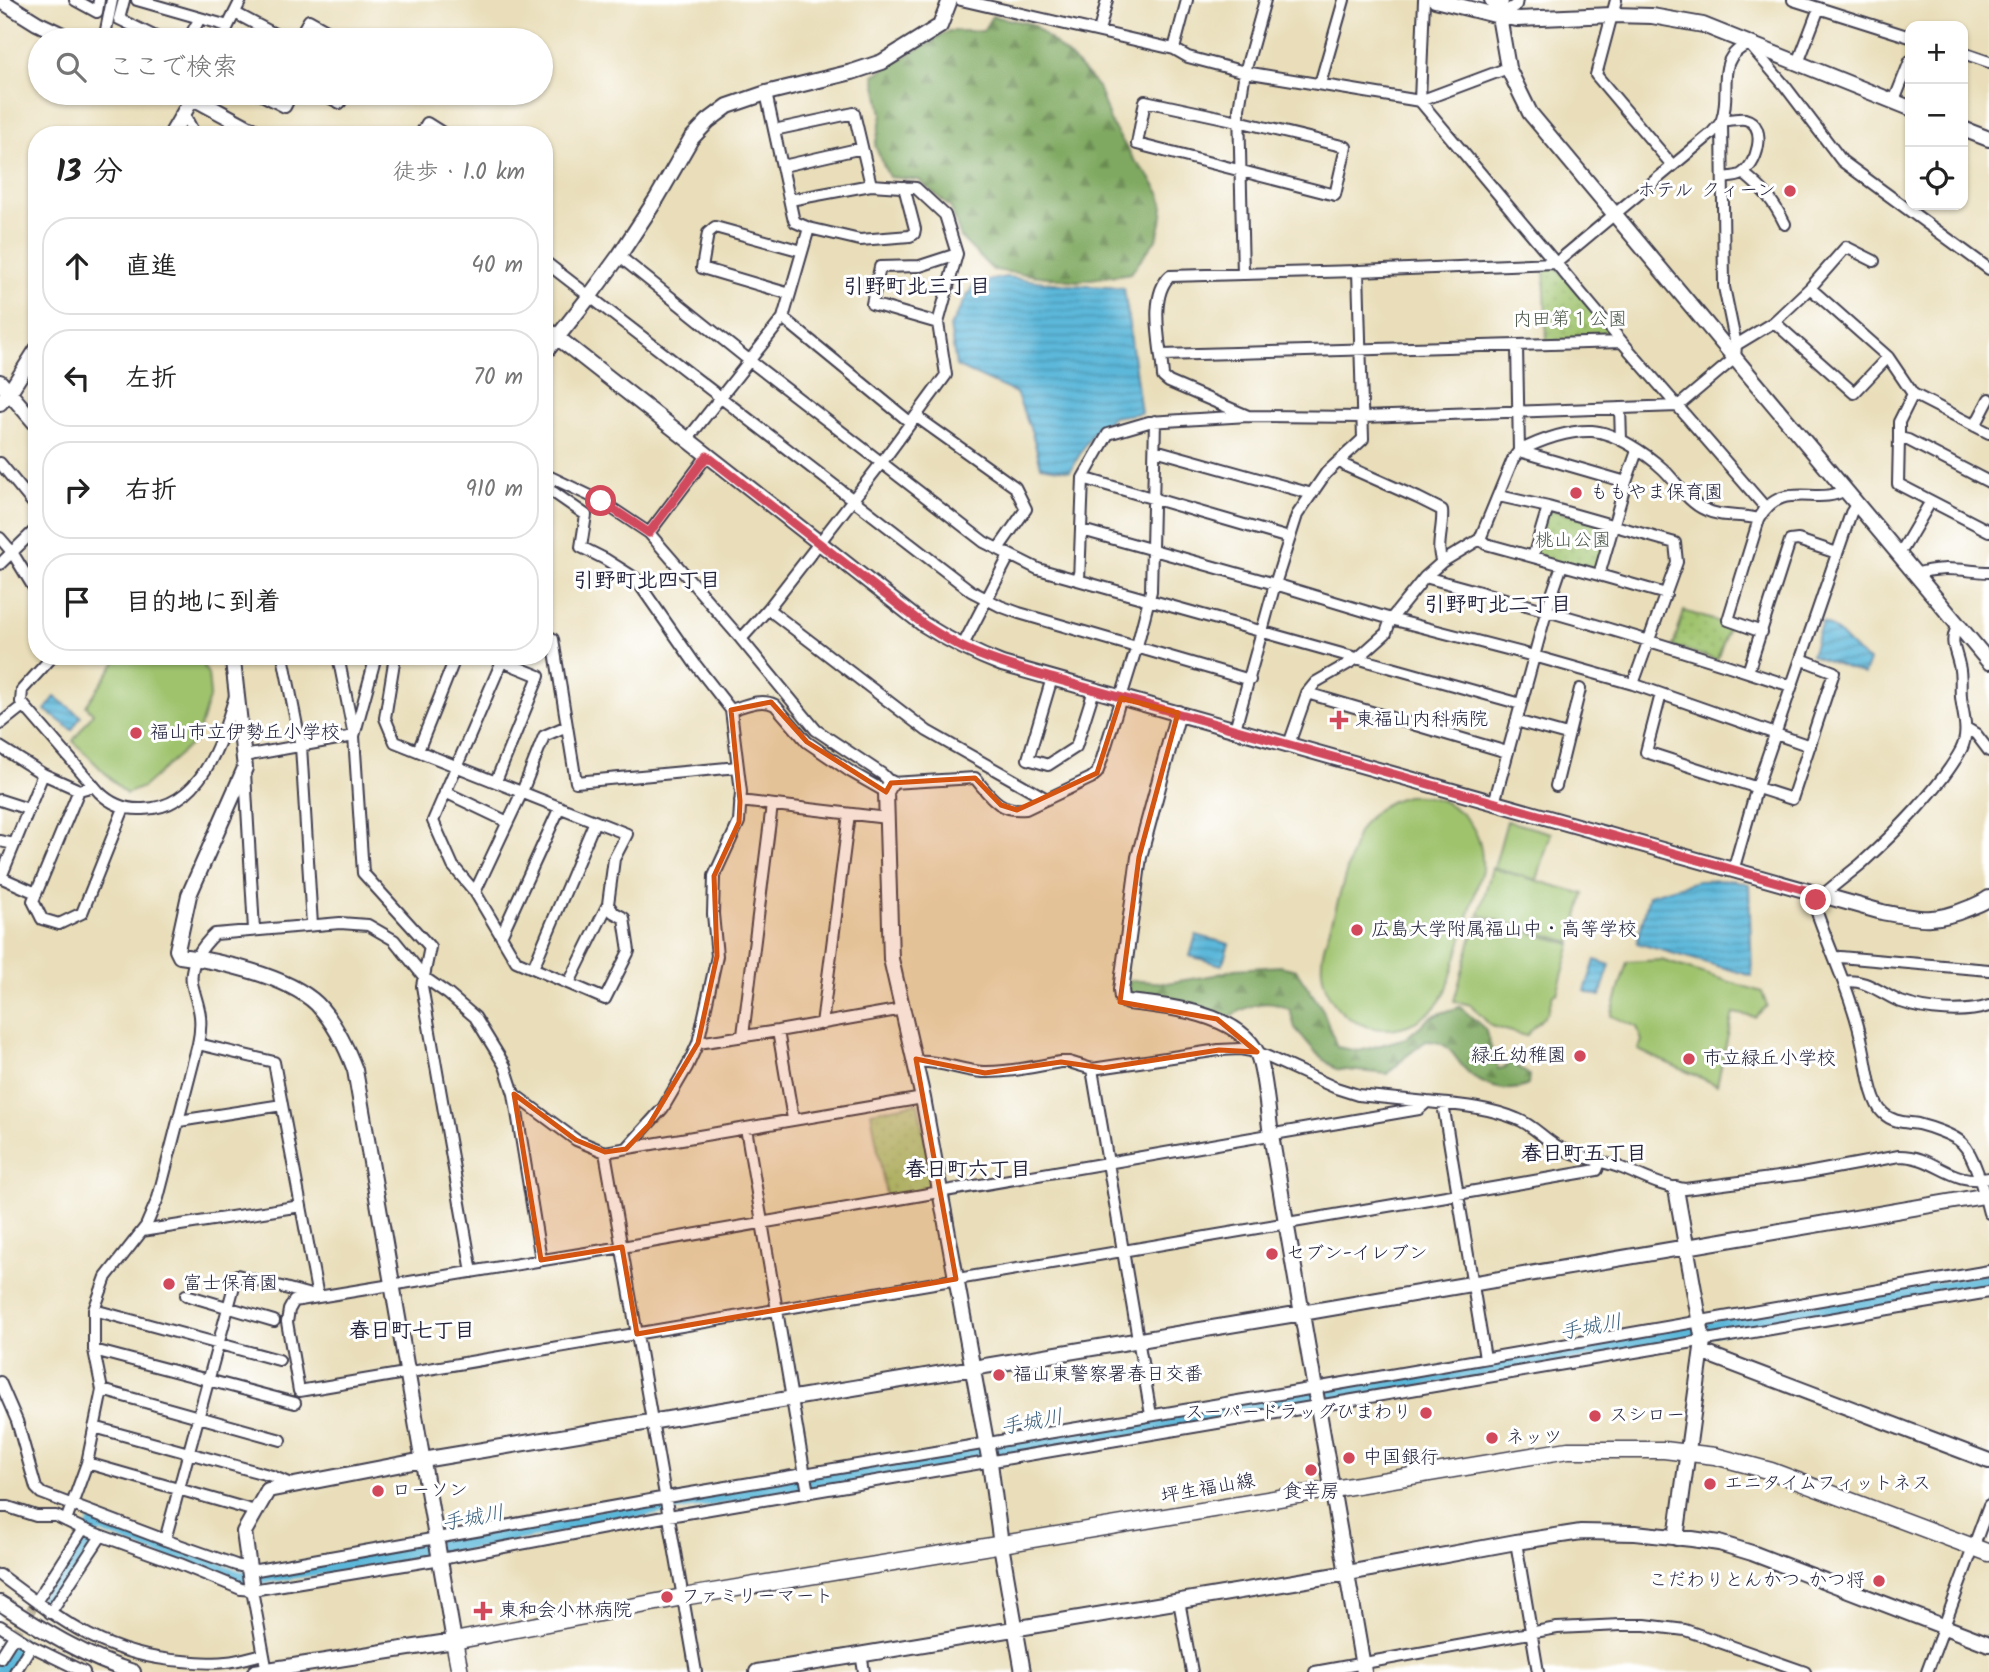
<!DOCTYPE html>
<html lang="ja">
<meta charset="utf-8">
<style>
body{margin:0;font-family:Kalam,"Klee One",sans-serif;background:#f6f6f6;color:#222}
.controls{position:absolute;right:21px;top:21px;display:grid;overflow:hidden;border-radius:14px;box-shadow:0 2px 5px #0004}
.controls button{width:63px;height:63px;display:grid;place-items:center;padding:0;border:0;border-bottom:2px solid #e0e0e0;background:#fff;color:#222;font:35px sans-serif}
.stop{position:absolute;width:21px;height:21px;margin:-16px;border:5px solid #d1495b;border-radius:50%;background:#fff}
.stop.end{background:#d1495b;border-color:#fff;box-shadow:0 2px 7px #0008}
.list{margin:0;padding:0;list-style:none}
h2{display:flex;justify-content:space-between;align-items:center;height:91px;margin:0;padding:0 28px;font-size:30px}
h2 small{font-size:23px;font-weight:400;color:#767676}
.list li{display:grid;grid-template-columns:46px 1fr auto;gap:21px;align-items:center;box-sizing:border-box;height:98px;margin:0 14px 14px;padding:0 14px;border:2px solid #e0e0e0;border-radius:28px}
.list b{display:block;font-size:26px;white-space:nowrap}
.list em{font-size:23px;font-style:normal;color:#767676}
.icon{flex:none;width:38px;height:38px;fill:none;stroke:currentColor;stroke-width:2;stroke-linecap:round;stroke-linejoin:round}
.map{position:relative;flex:none;width:1989px;height:1672px;overflow:hidden}
.search{position:absolute;background:#fff;box-shadow:0 2px 5px #0004;left:28px;top:28px;width:525px;height:77px;display:flex;align-items:center;gap:18px;box-sizing:border-box;padding:0 24px;border-radius:38px;color:#767676;font-size:26px}
.panel{position:absolute;background:#fff;box-shadow:0 2px 5px #0004;left:28px;top:126px;width:525px;height:539px;border-radius:28px}
.map>svg:first-child{display:block}
</style>
<div class="map">
<svg width="1989" height="1672" viewBox="0 0 1989 1672">
<defs>
<pattern id="forest-firs" width="22" height="20" patternUnits="userSpaceOnUse" patternTransform="scale(1.75)"><rect width="22" height="20" fill="#7fa960"/><path d="M5 1l3.5 6h-7zM16 11l3.5 6h-7z" fill="#688950"/></pattern>
<pattern id="park-dots" width="8" height="8" patternUnits="userSpaceOnUse" patternTransform="scale(1.75)"><rect width="8" height="8" fill="#9fc36d"/><path d="M2 2h.1M6 6h.1" fill="none" stroke="#89a75f" stroke-width="1.8" stroke-linecap="round"/></pattern>
<pattern id="water-rules" width="6" height="5" patternUnits="userSpaceOnUse" patternTransform="scale(1.75)"><rect width="6" height="5" fill="#5cb8da"/><path d="M0 2.5h6" fill="none" stroke="#4c95b2"/></pattern>
</defs>
<rect width="100%" height="100%" fill="#fff"/>
<filter id="ink" filterUnits="userSpaceOnUse"><feTurbulence type="fractalNoise" baseFrequency=".0143" numOctaves="2"/><feDisplacementMap in="SourceGraphic" scale="14" xChannelSelector="R" yChannelSelector="G"/><feConvolveMatrix kernelMatrix="1 2 1 2 8 2 1 2 1" color-interpolation-filters="sRGB"/></filter>
<filter id="wash" filterUnits="userSpaceOnUse"><feTurbulence type="fractalNoise" baseFrequency=".00686" numOctaves="4" result="noise"/><feDisplacementMap in="SourceGraphic" scale="28" xChannelSelector="R" yChannelSelector="G"/><feGaussianBlur stdDeviation="1.57" result="paint"/><feColorMatrix in="noise" values="0 0 0 0 0 0 0 0 0 0 0 0 0 0 0 0 0 1.4 0 .05"/><feComposite in="paint" operator="in"/></filter>
<g filter="url(#wash)">
<rect width="100%" height="100%" fill="#e9deb9"/>
<path fill="#9fc36d" stroke="#607254" stroke-width="2" d="M120,656h78l10,18 2,21 -14,45 -53,47 -17,7 -53,-53 20,-28 -7,-7z
M1407,796c45,-3 78,28 75,74l-35,119c-30,61 -117,50 -125,-18 -2,-18 6,-36 11,-53 8,-28 16,-55 24,-83 11,-21 26,-33 50,-39z
M1507,821l44,12 -14,47 -43,-12z
M1492,868l92,26 -13,48 -92,-27z
M1477,918l94,26 -14,50h-4l-5,18 -22,24 -35,-10 -20,-21 -17,-4z
M1661,960l101,32 5,14 -12,11 -22,-4 -16,72 -79,-35 4,-9 -5,-14 -26,-11 16,-54z"/>
<path fill="url(#forest-firs)" stroke="#50664e" stroke-width="2" d="M992,16l40,8 41,36 25,27 13,36 23,37 15,16 11,17 3,14 -2,16 -4,15 -26,35 -54,8 -84,-11 -32,-32 -10,-30 -32,-28 -30,-3 -14,-31 7,-32 -8,-39 75,-44h34z
M1280,966l16,4 27,40 14,37 22,4 47,-13 26,-22 28,-9 25,22 13,40 8,-2 5,-5 18,13 -1,10c-22,10 -48,1 -64,-17 -13,-15 -15,-27 -38,-27l-22,17 -16,16 -52,-5 -17,-13 -24,-28 -5,-18c-23,-13 -40,-5 -61,7l-47,-17 -55,-5 2,-15 38,3 48,-8 20,-6z"/>
<path fill="url(#park-dots)" stroke="#607254" stroke-width="2" d="M1555,265l63,76 -71,2 -3,-77z
M1549,509l64,18 -15,47 -64,-18z
M1684,611l45,14 -12,35 -44,-14z
M918,1103l16,85 -48,8 -15,-84z"/>
<path fill="url(#water-rules)" stroke="#3f6d8a" stroke-width="2" d="M1006,277l62,8 56,3 17,125 -28,4 -20,15 -23,39 -29,-5 -9,-33 -16,-40 -60,-27 -6,-39 24,-43z
M1822,622c17,6 28,28 47,39l-5,13 -53,-19z
M55,697l26,19 -9,14 -27,-20z
M1731,880l18,4 3,92 -115,-33 12,-48 48,-14z
M1196,935l33,9 -7,21 -32,-9z
M1595,960l15,5 -10,31 -15,-5z"/>
<g fill="none" stroke-linecap="round" stroke-linejoin="round">
<path stroke="#5cb8da" stroke-width="16" d="M94,1528l3,-5 143,56 21,-3 159,-25 253,-47 221,-35 1095,-188
M46,1602l43,-66
M2,1672l17,-27"/>
</g>
</g>
<g filter="url(#ink)">
<g fill="none" stroke-linecap="round" stroke-linejoin="round">
<path stroke="#c1b8a0" stroke-width="10" stroke-dasharray="10 5" stroke-linecap="butt" d="M14,1636l22,-34"/>
<g stroke="#403e4e" stroke-width="14">
<path id="minor" d="M75,0l22,12 2,-12
M124,0l-5,19 43,21
M137,0l91,26
M961,0l213,49 14,8 57,15 175,29 88,-33
M1424,0l-4,101 202,241 143,165
M1490,0l9,16 17,-11 1,-5
M1616,0l-20,75 76,90
M1793,0l117,37
M235,13l51,27
M1099,31l8,-31
M104,40l8,-40
M188,40l12,-22
M221,40l20,-40
M297,40l12,-20 36,20
M1174,49l13,-49
M1963,53l26,9
M1798,63l21,-55
M1320,84l24,-84
M258,93l27,14 7,-14
M320,93l20,10 6,-10
M1145,101l93,20 108,26 -11,48 -198,-51z
M1894,101l16,-40
M184,114l11,21
M774,130l80,-17 17,72
M420,135l7,-12 19,12
M783,166l79,-18
M1743,173c21,17 30,27 42,51
M809,228l51,12 50,-4 4,-2 1,-5 -11,-42
M619,256l131,105 234,181 54,27 483,135
M544,261l427,330 29,15 19,7 231,67
M1243,274l-4,-165 6,-37 20,-72
M1810,288l78,69 25,37
M790,294l-88,-26 6,-35 7,-6 87,24
M783,318l128,105
M1774,322l36,-34 36,-41 28,14
M938,323l-66,-19 8,-37 40,-1 37,-12
M1736,345l38,-23 80,71 34,-36
M1517,346l2,105 -6,8 -33,80 6,5 113,31 27,-93 11,-31
M1162,355l460,-13
M1620,408l1,32
M1248,416l-79,-34 -6,-5c-1,-27 -16,-80 7,-101l188,-5 198,-8 156,-130c3,-4 9,-9 10,-14 10,-28 -9,-61 27,-75l36,42 57,75 147,108
M917,417l98,70 11,22 -28,40
M1975,426l14,-27
M1899,438v-16l14,-28 76,39
M687,440l96,-122 26,-90 -14,-6 -2,-5 -27,-124
M1155,450l157,44
M1519,451c20,-10 49,-21 73,-20 22,1 55,23 71,38 14,13 24,33 43,41 16,8 36,4 53,9
M1519,451l107,31
M1340,461l6,5 72,32 24,12c2,17 -7,37 0,52
M0,463l37,45
M544,474l57,27 48,32 92,106 75,91 66,44 9,9 84,-5c16,19 24,34 51,31l65,-31 6,-5 3,-8 37,-119 14,-55 4,-170
M546,475l4,15 36,25 -5,32 24,12 30,19 60,86 36,46 10,82 -2,30 -25,54 -1,38 4,42 -19,87 -11,24 -24,41 -35,39
M1083,478l206,60
M1989,482l-81,-42 -9,-2 -1,46 91,47
M1499,496l49,11 127,36 2,19 -44,122
M1082,530l193,54 116,35 143,37 99,28 177,62
M649,533l58,-77
M0,538l12,14 25,41
M1897,553l7,-6 27,-46
M1533,557l15,-50
M0,564l37,-36
M1916,574c23,-9 49,-3 73,-2
M1599,575l67,19
M1425,577c123,33 245,69 366,109
M1079,580l4,-102 25,-44 41,-12 99,-6 115,1 315,-11 57,-48 1,-13 -12,-58 -2,-166c7,-1 17,-3 23,-2 24,6 12,48 -5,56 -4,2 -12,2 -16,3
M768,609l159,122 120,68
M1958,625c-9,18 -3,22 1,40 3,11 1,22 2,32 2,19 9,35 0,53 -20,37 -67,84 -99,113 -9,8 -44,34 -48,41 16,48 39,93 49,143 4,17 7,54 20,66 10,10 23,9 35,11 12,3 36,11 44,19 14,14 22,51 27,70
M1762,632l-34,-12 31,-101c21,-41 60,-12 85,-29
M544,633l9,6 23,143 162,-15
M741,639l27,-30 114,-147 64,-87 -8,-52 19,-69 -12,-39 -29,-27 -45,-3 -81,15
M962,647l47,-91
M53,656l-31,34 -1,12 78,90c12,12 27,18 44,17 58,-1 78,-66 92,-113
M283,656l18,90 11,179
M376,656l-22,80 9,137 67,74 -8,39 50,286
M395,656l-10,62 10,24 232,92 -13,25 -6,45 -39,79
M1748,672l42,-131 8,-1 39,13
M1052,678l-24,81 20,6 28,-18 18,-57
M1307,693l200,59
M1661,694l-15,58 146,47 42,-127 -33,-13
M731,710c15,-5 30,-12 44,-5l32,37 44,30 35,20
M1516,721l51,14
M0,724l24,-19
M1966,728l10,6 13,17
M1235,729l40,-145 22,-69 29,-42 37,-34 -5,-168
M1289,744l18,-51 9,-11 42,-24 28,-25 5,-14 34,-42 17,-15 38,-23
M0,747l43,27 36,16
M418,751l38,-95
M244,756l110,-20 -16,-80
M245,772l9,158
M496,781l43,-105 -37,-15 -69,160 20,45 22,26 41,69 89,38 24,-48 -5,-33 -11,-6 -5,-8
M94,786l-15,4 -46,111 9,18 17,5 23,-11 42,-105
M1556,786l24,-97
M445,792l63,30
M0,800l28,9
M740,801l147,17
M1494,803l53,-194 15,-44
M0,841l14,3
M1733,871l24,-84 94,-274 5,-8
M0,877l36,16
M1,877l42,-103
M475,892l47,-100 22,-56 23,-10
M501,936l59,-129
M1835,959l5,-2 149,13
M533,968l62,-147
M1844,982c20,-5 39,13 57,20 26,9 62,12 88,4
M822,1024l27,-210
M778,1031l15,88
M743,1035l29,-230
M698,1043l80,-12 125,-22
M198,1044l76,18 44,235 -24,4 -5,9 -2,12 12,69 1159,-197 139,-24 3,-8
M917,1062c22,-2 44,9 66,10 26,1 53,-6 78,-10h8l23,7 127,-19 21,-1 17,3 79,36 22,7 69,7
M1092,1069l59,346
M514,1094l27,166
M1443,1104l42,254
M179,1121l103,-16
M746,1128l62,365
M605,1152l91,520
M142,1231l159,-25
M186,1295l88,26
M94,1310l185,50
M94,1350l201,53
M0,1382l17,39 19,67 5,5 124,47 71,25 21,5 410,-73 648,-109 674,-117
M102,1390l179,50
M94,1427l178,49 21,9
M87,1463l168,48
M0,1507h8l28,9h20l27,13 97,35 61,25 11,1 189,-31 228,-43 1320,-224
M66,1521l21,-58 15,-73 -8,-40v-40l12,-33 40,-51 12,-28 40,-154c2,-9 3,-18 2,-28 -1,-11 -6,-22 -8,-33 -3,-19 10,-37 23,-49l125,-11 28,2 26,15 31,38 23,16 27,23 30,49 9,28 62,46 29,12 318,-54
M165,1540l72,-265 81,22 304,-50 797,-138 8,-7c31,3 61,5 90,17 16,6 26,19 40,27 19,11 41,14 62,21 22,8 41,20 66,22l117,-15 97,-18c38,0 50,30 90,22
M1516,1542l22,130
M0,1575c60,45 105,81 183,86 14,1 29,3 43,1 12,-1 25,-5 37,-8
M252,1590l15,82
M1179,1601l13,71
M36,1602l47,-73
M50,1613l51,-77
M0,1626l31,20 53,26
M861,1654l3,18
M0,1658l14,-22
M15,1672l16,-26
M1315,1672l242,-44 64,-3h24l40,5 120,42
M1927,1672l62,-167"/>
</g>
<g stroke="#403e4e" stroke-width="18">
<path id="tertiary" d="M0,0l37,23 36,17
M1435,0l64,16 19,3 94,-4 40,1 51,9 207,83
M1501,0l-2,16 9,52 22,45 459,549
M184,93l78,42
M1963,129l26,10
M171,135l22,-38
M544,327l379,297c25,16 50,29 79,40l880,248c37,7 52,11 87,-4 7,-3 14,-5 20,-10
M544,354l45,-57 30,-41 38,-58 34,-59 17,-18 20,-15 38,-13 86,-21 30,-10 58,-36 10,-26
M0,382l37,43
M0,403l9,-10 28,-44
M230,656l3,5 12,107 -56,127 -12,55 3,6c39,5 108,20 137,48 18,19 29,42 38,66l99,571 -199,31
M1178,713l-39,144 -18,133 1,8 5,4c40,4 112,11 131,53 7,17 10,60 13,80l93,537
M891,783l-5,9 5,167 32,139 67,365 11,82 22,127
M1676,1189l27,152 -27,197
M1702,1352l287,109
M252,1590l-8,-58 24,-42 155,-30 879,-147 687,-118
M0,1603c43,27 84,54 133,69
M757,1672l591,-99 168,-31 65,-10 54,1 57,6 27,4 33,10 237,91"/>
</g>
<g stroke="#403e4e" stroke-width="19">
<path id="secondary" d="M460,1672l-6,-31 229,-44 885,-147h96l51,6 56,15 218,82"/>
</g>
<use href="#minor" stroke="#fff" stroke-width="10"/>
<use href="#tertiary" stroke="#fff" stroke-width="14"/>
<use href="#secondary" stroke="#fff" stroke-width="16"/>
</g>
</g>
<g fill="none" stroke-linecap="round" stroke-linejoin="round" filter="url(#ink)">
<path stroke="#d1495b" stroke-width="9" d="M601,501l48,32 58,-77 216,168c17,11 34,22 54,30 24,10 50,17 75,24l771,217 -7,5"/>
</g>
<path fill="#d45411" fill-opacity="0.2" stroke="#d45411" stroke-width="5" stroke-linejoin="round" d="M1121,698l57,15 -39,144 -19,145 97,17 40,33 -38,-2 -116,18 -42,-6 -76,11 -69,-14 40,220 -319,55 -15,-87 -81,13 -27,-166 62,46 29,12 21,-3 23,-24 49,-82 19,-87 -3,-80 25,-54 1,-21 -9,-91 40,-8 36,40 79,50 5,-9 84,-5 26,27 16,5 80,-37z"/>
<g fill="#d1495b" stroke="#fff" stroke-width="2.5">
<circle cx="1790" cy="191" r="7"/>
<circle cx="1576" cy="493" r="7"/>
<path d="M1335.5 709.5h7v7h7v7h-7v7h-7v-7h-7v-7h7z"/>
<circle cx="136" cy="733" r="7"/>
<circle cx="1357" cy="930" r="7"/>
<circle cx="1580" cy="1056" r="7"/>
<circle cx="1689" cy="1059" r="7"/>
<circle cx="1272" cy="1254" r="7"/>
<circle cx="169" cy="1284" r="7"/>
<circle cx="999" cy="1375" r="7"/>
<circle cx="1426" cy="1413" r="7"/>
<circle cx="1595" cy="1416" r="7"/>
<circle cx="1492" cy="1438" r="7"/>
<circle cx="1349" cy="1458" r="7"/>
<circle cx="1311" cy="1470" r="7"/>
<circle cx="1710" cy="1484" r="7"/>
<circle cx="378" cy="1491" r="7"/>
<circle cx="1879" cy="1581" r="7"/>
<circle cx="667" cy="1597" r="7"/>
<path d="M479.5 1600.5h7v7h7v7h-7v7h-7v-7h-7v-7h7z"/>
</g>
<g text-anchor="middle" dominant-baseline="central" stroke-width="6" stroke-linejoin="round" paint-order="stroke">
<g font-size="19" fill="#22223b" stroke="#fff" text-anchor="start">
<text x="1776" y="191" text-anchor="end">ホテル クィーン</text>
<text x="1590" y="493">ももやま保育園</text>
<text x="1355" y="720">東福山内科病院</text>
<text x="150" y="733">福山市立伊勢丘小学校</text>
<text x="1371" y="930">広島大学附属福山中・高等学校</text>
<text x="1566" y="1056" text-anchor="end">緑丘幼稚園</text>
<text x="1703" y="1059">市立緑丘小学校</text>
<text x="1286" y="1254">セブン-イレブン</text>
<text x="183" y="1284">富士保育園</text>
<text x="1013" y="1375">福山東警察署春日交番</text>
<text x="1412" y="1413" text-anchor="end">スーパードラッグひまわり</text>
<text x="1609" y="1416">スシロー</text>
<text x="1506" y="1438">ネッツ</text>
<text x="1363" y="1458">中国銀行</text>
<text x="1724" y="1484">エニタイムフィットネス</text>
<text x="392" y="1491">ローソン</text>
<text x="1311" y="1492" text-anchor="middle">食辛房</text>
<text x="1865" y="1581" text-anchor="end">こだわりとんかつ かつ将</text>
<text x="681" y="1597">ファミリーマート</text>
<text x="499" y="1611">東和会小林病院</text>
</g>
<g font-size="19" fill="#4e5a4c" stroke="#fff">
<text x="1570" y="320">内田第１公園</text>
<text x="1573" y="541">桃山公園</text>
</g>
<g font-size="19" fill="#22223b" stroke="#fff">
<text transform="translate(1208 1489) rotate(-10)">坪生福山線</text>
</g>
<g font-size="21" font-weight="bold" fill="#22223b" stroke="#fff">
<text x="917" y="287">引野町北三丁目</text>
<text x="647" y="581">引野町北四丁目</text>
<text x="1498" y="605">引野町北二丁目</text>
<text x="1584" y="1154">春日町五丁目</text>
<text x="968" y="1170">春日町六丁目</text>
<text x="412" y="1331">春日町七丁目</text>
</g>
<g font-size="21" font-style="italic" fill="#395e7b" stroke="#fff">
<text transform="translate(1591 1328) rotate(-10)">手城川</text>
<text transform="translate(1032 1423) rotate(-10)">手城川</text>
<text transform="translate(473 1519) rotate(-10)">手城川</text>
</g>
</g>
</svg>
<div class="controls">
<button>+</button>
<button>−</button>
<button><svg class="icon" aria-label="locate" viewBox="0 0 24 24"><circle cx="12" cy="12" r="6"/><path d="M12 2v4M12 18v4M2 12h4M18 12h4"/></svg></button>
</div>
<div class="stop" style="left:601px;top:501px"></div>
<div class="stop end" style="left:1816px;top:900px"></div>
<div class="search"><svg class="icon" aria-label="search" viewBox="0 0 24 24"><circle cx="10" cy="10" r="6"/><path d="M15 15l6 6"/></svg>ここで検索</div>
<section class="panel">
<h2>13 分<small>徒歩 · 1.0 km</small></h2>
<ul class="list">
<li><svg class="icon" aria-label="ahead" viewBox="0 0 24 24"><path d="M12 20V5M6 11l6-6 6 6"/></svg><div><b>直進</b></div><em>40 m</em></li>
<li><svg class="icon" aria-label="left" viewBox="0 0 24 24"><path d="M17 20v-9H6M10 6l-5 5 5 5"/></svg><div><b>左折</b></div><em>70 m</em></li>
<li><svg class="icon" aria-label="right" viewBox="0 0 24 24"><path d="M7 20v-9h11M14 6l5 5-5 5"/></svg><div><b>右折</b></div><em>910 m</em></li>
<li><svg class="icon" aria-label="arrive" viewBox="0 0 24 24"><path d="M6 21V4h12l-3 4 3 4H6"/></svg><div><b>目的地に到着</b></div></li>
</ul>
</section>
</div>
